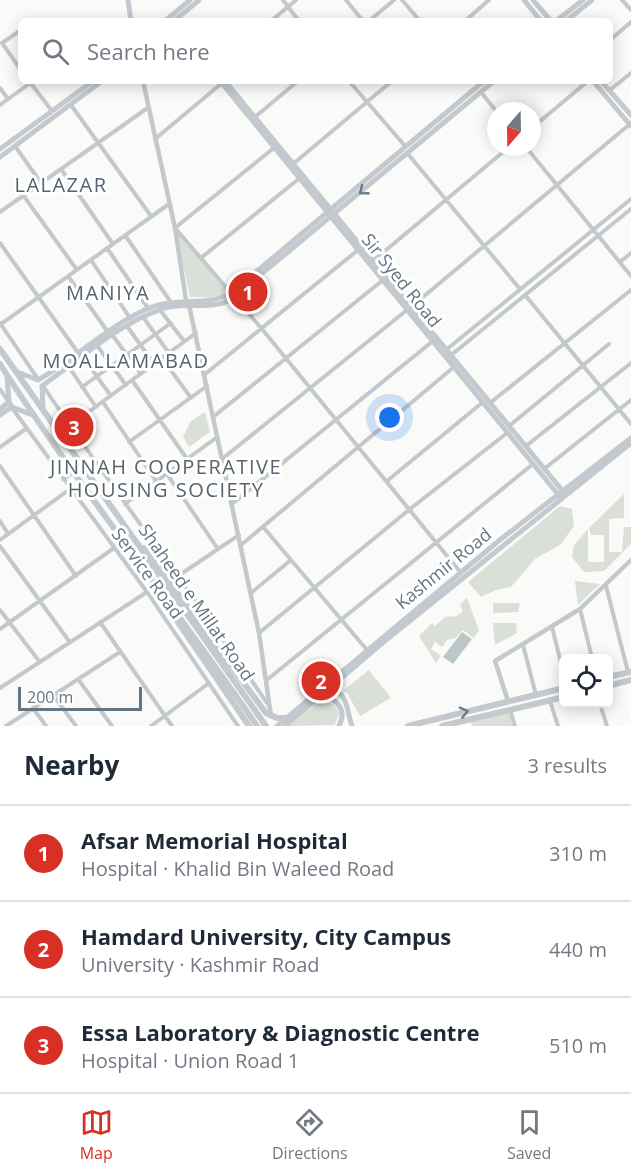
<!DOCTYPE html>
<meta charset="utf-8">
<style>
body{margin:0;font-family:"Open Sans",sans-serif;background:#f6f6f7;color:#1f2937}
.controls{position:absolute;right:18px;bottom:18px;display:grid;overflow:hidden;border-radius:9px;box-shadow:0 3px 15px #0003}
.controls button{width:54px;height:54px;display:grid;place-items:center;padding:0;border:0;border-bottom:2px solid #e0e1e3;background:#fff;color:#1f2937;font:30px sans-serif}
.compass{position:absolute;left:487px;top:102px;width:54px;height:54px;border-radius:50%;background:#fff;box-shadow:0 3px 15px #0003;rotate:200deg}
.scale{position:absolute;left:18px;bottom:15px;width:124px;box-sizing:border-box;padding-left:6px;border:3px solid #657683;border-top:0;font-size:16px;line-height:21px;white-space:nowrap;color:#657683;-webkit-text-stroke:4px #fff;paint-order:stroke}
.you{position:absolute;left:390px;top:418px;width:21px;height:21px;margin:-15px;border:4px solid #fff;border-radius:50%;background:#1a73e8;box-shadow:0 0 0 9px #1a73e833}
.badge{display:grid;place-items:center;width:39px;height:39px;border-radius:50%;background:#d93025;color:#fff;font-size:20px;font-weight:700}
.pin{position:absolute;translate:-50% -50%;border:3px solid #fff;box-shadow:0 2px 6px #0006}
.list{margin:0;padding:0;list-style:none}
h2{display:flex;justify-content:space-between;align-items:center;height:78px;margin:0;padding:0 24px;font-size:26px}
h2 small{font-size:20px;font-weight:400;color:#747a83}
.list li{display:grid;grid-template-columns:39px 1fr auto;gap:18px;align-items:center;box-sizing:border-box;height:96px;padding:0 24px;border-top:2px solid #e0e1e3}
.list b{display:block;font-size:22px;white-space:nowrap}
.list p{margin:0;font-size:20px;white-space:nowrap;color:#747a83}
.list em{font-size:20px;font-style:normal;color:#747a83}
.icon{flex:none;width:33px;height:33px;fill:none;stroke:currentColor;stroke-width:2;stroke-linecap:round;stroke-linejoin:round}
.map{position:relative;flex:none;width:631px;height:726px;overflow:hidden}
.search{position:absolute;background:#fff;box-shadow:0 3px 15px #0003;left:18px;right:18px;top:18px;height:66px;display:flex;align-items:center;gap:15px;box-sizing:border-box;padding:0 21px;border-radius:9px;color:#747a83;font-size:22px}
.sheet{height:366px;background:#fff}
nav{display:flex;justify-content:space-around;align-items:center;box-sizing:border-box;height:84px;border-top:2px solid #e0e1e3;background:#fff;font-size:16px;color:#747a83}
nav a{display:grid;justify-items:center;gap:3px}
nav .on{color:#d93025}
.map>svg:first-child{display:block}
</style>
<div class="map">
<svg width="631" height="726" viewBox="0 0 631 726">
<rect width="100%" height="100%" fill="#fafaf8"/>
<path fill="#dadfd7" d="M175,228l55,62c-12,9 -25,7 -40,7z
M205,412l5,20 -21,15 -6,-10 8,-16z
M624,494v24l-15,1v33h13l2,-25h7v17l-27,27 -20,1 -12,-15 2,-12 14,-16v33h16v-27h-13l-2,-7z
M560,506l12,3 2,17 -14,19 -25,14 -24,28 -15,3 -15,7 -13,-15z
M575,581l25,3 -22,21z
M467,598l12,32 -5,8 -11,-8 -8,8 -8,2 -5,7 -7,-5 -4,7 10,7 -5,7 -17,-27 13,-13 3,3 10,-9c8,-3 8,4 18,-6l-3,-7z
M493,603h27l-2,9 -25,1z
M493,623h23l1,10 -22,12z
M369,670l22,28 -31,18 -13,-23 -4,-2z
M320,701c9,1 16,3 19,12l-4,12 -47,1z
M510,709l5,17h-43l-2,-7z"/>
<path fill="#bbc7cb" d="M462,632l10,7 -19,25 -10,-7z"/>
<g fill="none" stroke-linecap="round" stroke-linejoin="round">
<path stroke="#c3c8cc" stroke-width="4" d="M283,0l16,21
M346,0l17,21
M402,0l18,21
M622,0l9,10
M271,21l25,-21
M369,21l25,-21
M465,21l24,-21
M610,40l21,-18
M2,43l19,27
M2,43l19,-13
M29,81l23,30
M349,81l56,65
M0,88l8,11
M610,90l21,-17
M481,92l15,19
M0,105l33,-24
M71,105l80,111
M255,117l43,-36
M532,128l56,-47
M155,139l67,-56
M15,146l26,37
M275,147l-100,81 87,101 199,244
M526,147l105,129
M408,154l112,135
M293,164l99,-83
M61,169l52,75
M23,195l54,75
M0,212l149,-105
M125,235l45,66
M0,243l79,111
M107,248l41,60
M201,258l100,-81
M91,260l39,58
M373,261l136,-114
M620,262l11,-9
M68,276l40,56
M525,295l106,129
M411,307l219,-183
M160,310l24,31
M143,317l26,36
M0,323l38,56
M1,324l168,-120
M127,326l27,38
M113,336l28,38
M98,347l28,38
M446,350l185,-151
M450,356l181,-147
M83,357l28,39
M162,358l29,40
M69,367l27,40
M204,375l154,-125
M132,380l55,79
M43,386c73,108 153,212 226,320
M82,387l89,-64
M0,389l8,12
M103,402l53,79
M490,403l141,-113
M12,408l135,184 91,134
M213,417l170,-137
M509,426l100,-82
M60,433l136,-100
M129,442l78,-56
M526,446l105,-83
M0,447l27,-19
M222,459l185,-149
M0,466l76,110
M544,469l87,-69
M167,474l51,75
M63,479l11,-7
M387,481l96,-79
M125,504l91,-66
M232,504l201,-163
M0,521l8,13
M264,528l103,122
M0,540l70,-51
M241,545l213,-178
M0,546l69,95
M178,576l61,-41
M606,586l22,86
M251,593l40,-33
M580,609l12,49
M0,610l39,51
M100,622l72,104
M552,627l12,48
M0,629l114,-81
M259,633l151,-124 97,-76
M523,645l13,50
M78,679l34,47
M268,679l265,-215
M0,688l147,-96
M53,695l23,31
M550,701l8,25
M600,704l7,22
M33,708l13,18
M510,710l5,16
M6,726l114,-74
M151,726l58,-43"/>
<path stroke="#c3c8cc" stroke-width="4.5" d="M143,81l32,147 11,72
M189,305l70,328 12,83
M508,701l-13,-40 85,-52 51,-49"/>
<path stroke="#c3c9ce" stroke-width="5" d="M128,0l3,21
M524,0l17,21
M533,0l18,21
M165,21l25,-21
M174,21l25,-21
M556,21l27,-21
M566,21l26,-21
M220,81l341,417
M225,81l341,414
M593,81l38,45
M601,81l30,34
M0,149l93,-68
M0,157l102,-76
M17,372l21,8
M7,377l2,25 3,5
M38,380c37,-21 70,-54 109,-71 32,-14 59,0 85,-17l252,-211
M42,386c38,-27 76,-62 120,-77 23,-8 46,2 68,-9l264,-219
M42,386l1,22
M12,407l23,9
M0,409l9,-7
M0,415l12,-8
M327,689c22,1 19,21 25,37
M318,698c17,-3 30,11 21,28
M277,726l224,-187 130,-101
M285,726l101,-86 245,-197"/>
<path stroke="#c3c9ce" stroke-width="6" d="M0,349l266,377
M0,364c80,125 173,240 257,362
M144,548l122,165 11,5h9
M165,603l84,123
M608,677l23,-5
M608,686l23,-6
M408,726l156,-38
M442,726l122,-29"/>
</g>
<defs><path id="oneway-chevron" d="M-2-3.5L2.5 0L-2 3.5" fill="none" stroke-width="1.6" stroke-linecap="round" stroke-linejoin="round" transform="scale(1.5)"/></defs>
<g stroke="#6a7a87">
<use href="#oneway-chevron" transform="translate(363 191) rotate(141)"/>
<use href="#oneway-chevron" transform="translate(464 712) rotate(-14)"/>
</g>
<g text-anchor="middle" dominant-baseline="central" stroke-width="6" stroke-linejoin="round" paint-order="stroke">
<g font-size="18" fill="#657683" stroke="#fff">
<text transform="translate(402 280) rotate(51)">Sir Syed Road</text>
<text transform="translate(443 568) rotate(-39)">Kashmir Road</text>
<text transform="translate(148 573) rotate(54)">Service Road</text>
<text transform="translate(197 602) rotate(55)">Shaheed e Millat Road</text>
</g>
<g font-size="20" letter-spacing="1.5" fill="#57646e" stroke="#fff">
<text x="61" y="184">LALAZAR</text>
<text x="108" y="292">MANIYA</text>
<text x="126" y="360">MOALLAMABAD</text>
<text x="166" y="466">JINNAH COOPERATIVE<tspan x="166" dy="23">HOUSING SOCIETY</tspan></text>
</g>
</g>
</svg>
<div class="controls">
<button><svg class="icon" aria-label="locate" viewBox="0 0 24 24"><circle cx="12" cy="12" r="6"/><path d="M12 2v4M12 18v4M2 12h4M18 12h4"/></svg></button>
</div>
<svg class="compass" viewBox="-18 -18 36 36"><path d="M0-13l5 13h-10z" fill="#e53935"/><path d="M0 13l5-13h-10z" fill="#747a83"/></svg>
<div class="scale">200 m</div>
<div class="you"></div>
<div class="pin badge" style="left:248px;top:292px">1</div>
<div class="pin badge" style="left:321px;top:681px">2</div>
<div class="pin badge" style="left:74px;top:427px">3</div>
<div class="search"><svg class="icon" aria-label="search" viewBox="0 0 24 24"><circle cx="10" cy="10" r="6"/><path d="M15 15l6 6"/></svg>Search here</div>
</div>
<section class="sheet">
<h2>Nearby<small>3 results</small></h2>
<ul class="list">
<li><span class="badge">1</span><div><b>Afsar Memorial Hospital</b><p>Hospital · Khalid Bin Waleed Road</p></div><em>310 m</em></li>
<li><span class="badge">2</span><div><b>Hamdard University, City Campus</b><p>University · Kashmir Road</p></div><em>440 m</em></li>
<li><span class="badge">3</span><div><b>Essa Laboratory &amp; Diagnostic Centre</b><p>Hospital · Union Road 1</p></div><em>510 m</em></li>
</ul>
</section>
<nav>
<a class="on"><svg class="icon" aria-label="map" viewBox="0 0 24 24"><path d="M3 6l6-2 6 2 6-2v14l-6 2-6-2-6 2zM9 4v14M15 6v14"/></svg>Map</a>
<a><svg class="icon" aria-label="directions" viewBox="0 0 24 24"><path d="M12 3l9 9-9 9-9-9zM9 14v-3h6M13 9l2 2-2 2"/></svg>Directions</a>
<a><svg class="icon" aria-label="saved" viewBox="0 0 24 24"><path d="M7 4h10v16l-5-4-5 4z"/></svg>Saved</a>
</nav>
